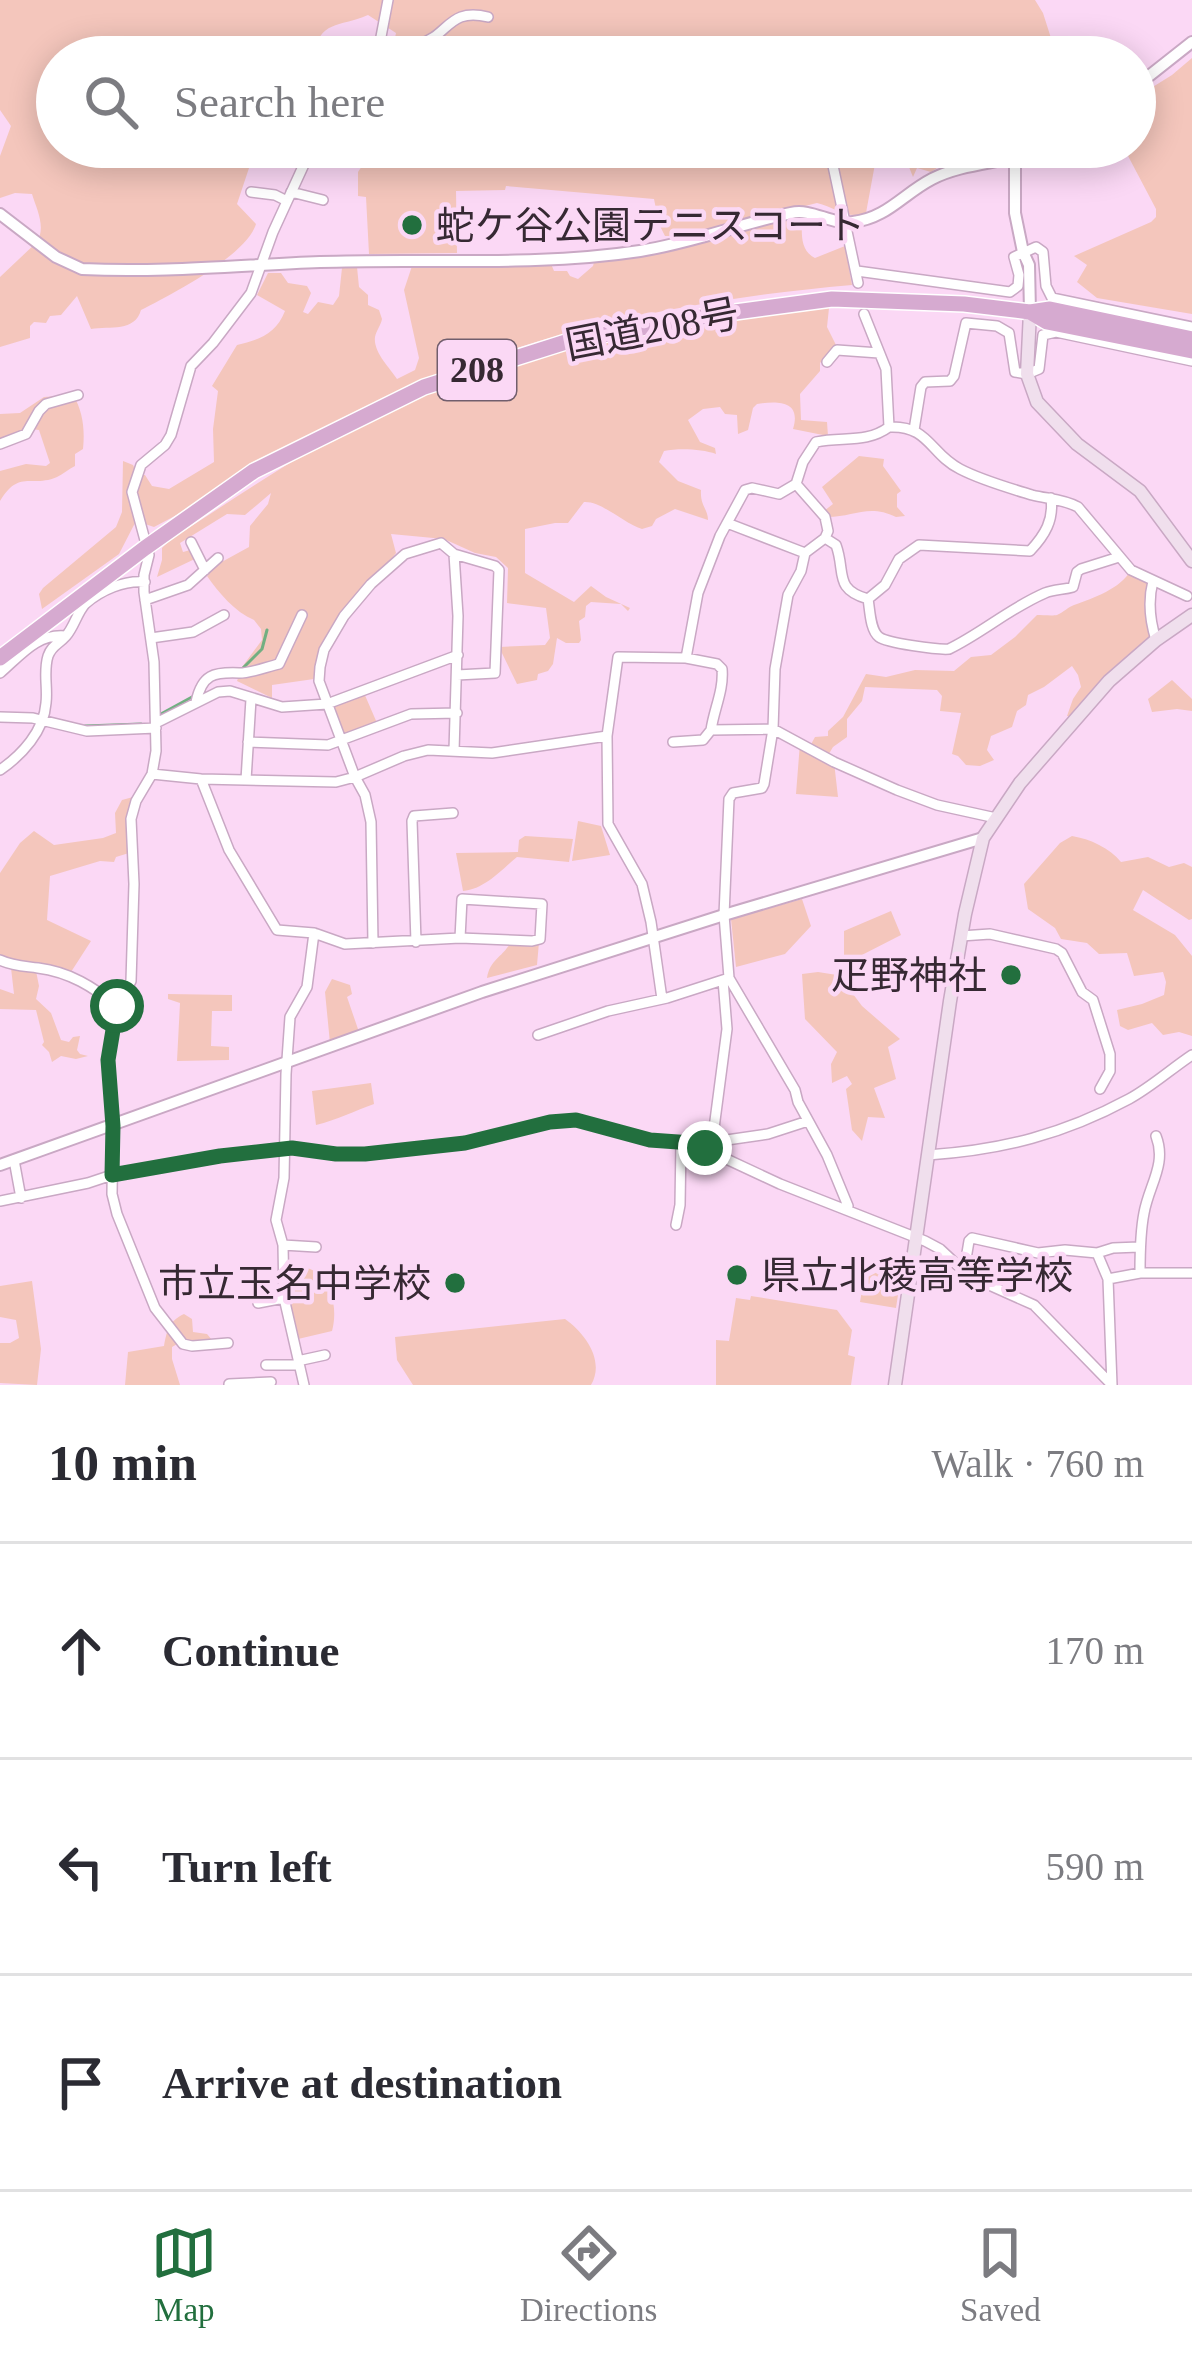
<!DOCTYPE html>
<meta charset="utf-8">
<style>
body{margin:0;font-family:"Times New Roman","Noto Sans JP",serif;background:#f7f7f7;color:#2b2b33}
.stop{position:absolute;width:36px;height:36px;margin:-27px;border:9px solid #226f3e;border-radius:50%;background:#fff}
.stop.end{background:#226f3e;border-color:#fff;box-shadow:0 3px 12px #0008}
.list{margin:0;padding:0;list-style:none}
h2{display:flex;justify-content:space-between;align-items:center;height:156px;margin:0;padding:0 48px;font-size:51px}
h2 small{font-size:39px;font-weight:400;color:#7c7c81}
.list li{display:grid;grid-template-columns:78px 1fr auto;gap:36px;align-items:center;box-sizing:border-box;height:216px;padding:0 48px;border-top:3px solid #e1e1e2}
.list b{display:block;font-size:45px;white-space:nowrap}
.list em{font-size:39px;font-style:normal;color:#7c7c81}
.icon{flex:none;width:66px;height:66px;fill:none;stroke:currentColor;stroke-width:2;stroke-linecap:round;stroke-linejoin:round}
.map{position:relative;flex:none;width:1192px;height:1385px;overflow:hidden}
.search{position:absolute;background:#fff;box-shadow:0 6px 30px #0003;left:36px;right:36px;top:36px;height:132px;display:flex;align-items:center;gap:30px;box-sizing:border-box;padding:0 42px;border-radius:66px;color:#7c7c81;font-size:45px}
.sheet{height:804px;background:#fff}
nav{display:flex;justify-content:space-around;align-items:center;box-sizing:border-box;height:168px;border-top:3px solid #e1e1e2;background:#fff;font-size:33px;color:#7c7c81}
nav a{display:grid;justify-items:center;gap:6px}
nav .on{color:#226f3e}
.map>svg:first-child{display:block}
</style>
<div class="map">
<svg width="1192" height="1385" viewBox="0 0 1192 1385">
<rect width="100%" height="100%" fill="#fbd8f5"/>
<path fill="#f4c6bc" d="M0,0h1035l8,13 14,44h-666l5,-24 -28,-18c-30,13 -48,4 -55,42h-256v90h199l-19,57 19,20c-9,31 -85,71 -115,86 -6,22 -31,16 -50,19l-14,-33 -16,19 -11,1 -4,7 -12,-1 -4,4v12l-30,9v-70l37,-35c9,-15 0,-32 -5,-48l-17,-1 -15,5v-42l11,-30 -11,-16z
M1192,58v256l-95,-16 -20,-16 10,-17 -13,-9 77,-34 5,-5v-8l-29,-55 -11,-1 -16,10 -10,-16h45v-49l37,-23z
M368,147h571l-6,9 4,12 -6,4 -14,-4 -4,9 -4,-10 -15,-1 -17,-13 -11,60c-19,7 -31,-6 -49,-10l-133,33h-19l-6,-12 -5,-25 -148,-13 -1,4 -49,1 1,62 -88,1 -3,-57 -8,-1v-24l10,-15z
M802,216c0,16 -3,34 13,42l30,-12 7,39c-163,14 -327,48 -476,117 -77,36 -147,86 -222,125l-9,-3 -10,-20 4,-29h6l7,11 17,3 45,-27 -1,-33 5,-38 -6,-5 25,-41c22,-5 39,-11 48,-34l-28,-16 11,-22h13l7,10 19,3 4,7 -8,19 5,2 10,-12 15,3 6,-9 3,-28 15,-1 2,20 9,8v10l11,5 3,9c-1,6 -6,12 -7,18 -2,15 15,31 22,42l18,-9 4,-12 -15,-68 8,-24 137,-7 5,12h13l3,5 8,3 15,-13 2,-8z
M829,308l-2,19 9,18 -16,18v8l-20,23 1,26 26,2 1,14 -35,-7c9,-29 -16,-28 -36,-25l-4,4 -5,22 -10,4 -1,-19 -12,-1 -5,-7 -17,2 -15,11 12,22 15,6 1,6c-14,-5 -37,-6 -52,-3l-5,11 19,19 23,9c-1,16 7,19 7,30l-33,-11 -19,10 -4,7 -10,3c-19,-6 -40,-28 -58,-27l-16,21h-13l-30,6v44l49,29 17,-16 15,11 24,11 -2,3 -7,-7 -30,-2 -5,4 -1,11 -6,4 2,19 -2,3h-13l-9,-5 -4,26 -5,7 -10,3 -1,6 -20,4 -18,-37 46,-2 5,-7 -4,-30 -39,-5 1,-35 -12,-11 -21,-4 -31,-14 -53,-5 5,19c-29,41 -78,72 -82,126l-42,6v13l-35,-17 5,-14 20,-27 -1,-11 -7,-9c-19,-8 -35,-27 -47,-44l11,-12 31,-17 1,-21 18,-22 3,-11 -26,22 -18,-1 -47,29 3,9 11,-3 5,8 -42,20 5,-17v-12l8,-8c72,-46 143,-96 221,-132 34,-15 69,-26 104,-37 108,-35 221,-55 334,-63z
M73,395c10,16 12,35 10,54l-8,5v12c-6,3 -12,8 -18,11 -25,11 -38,-8 -57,24v-30l26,-7 20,2 4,-3 -11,-33 -8,-1 -31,15v-30l20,-1 24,-16z
M859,456l25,3 -1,7 18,25 -4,3v13l8,9 -9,1c-28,-14 -44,1 -71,0l-1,-6 9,-7 -11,-17z
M123,461l10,4 2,4 -6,28 6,26 -16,31 -77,55 -3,-15 4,-6 73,-61 6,-15z
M1131,570l22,11v54l-40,33 -41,49 -5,-1 6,-17 8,-12 -3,-12 -6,-9 -28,21 -16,8 -2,10 -9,6 -5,16 -21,9 -4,14 7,10 -14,6 -14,-1 -8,-9 -6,-2 9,-41 -21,-2 2,-15 -5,-6 -72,-3 -3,14 -15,18v18l-14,10 -6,10 7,5 4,35 -42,-3 4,-51 9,5 6,-11 13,-1v-5l15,-14 23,-43 20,3 29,-7 39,1 17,-14 20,-2 24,-18 22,-22c5,0 16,1 20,0 7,-3 11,-8 17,-10 20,-7 46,-16 57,-35z
M1172,680l20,19v12l-15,-2 -25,3 -4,-13z
M364,693l13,30 -33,12 -14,-31z
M133,797l-4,56 -13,4 -2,5 -14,-1 -50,15 -3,44 44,21 -20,31 -71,-15v-84l20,-30 14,-12 20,14 49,-7 13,-5 -1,-20 7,-13z
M578,821l23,5 9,29 -38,6z
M525,836l48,3 -4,23 -52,-5c-16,13 -32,32 -54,34l-7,-38 62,-1 1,-12z
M1072,836c18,3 38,12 49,26l27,-5 21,10 15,-4 8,4v52l-3,1 -46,-30 -10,20 42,25 17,21v80l-13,-4 -16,3 -11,-12 -24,7 -8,-4 -3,-16 25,-6 22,-9 2,-13 -3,-10 -29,4 -7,-23 -28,1 -12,-11 -26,-4 -6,-11 -27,-19 -4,-25 36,-41z
M802,899l9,27 -26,28 -49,13 -5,-48z
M891,911l10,24 -45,23 1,20 -10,8 15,20 38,33 -12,8 8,32 -22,9 11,30 -17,-1 -6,24 -10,-11 -6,-41 6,-5 -5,-8 -15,7 -1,-19 6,-12 -32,-33 -3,-45 16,-2 19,3 7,-18v-26z
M511,942h28l-2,23 -50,13c3,-19 15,-20 24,-36z
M11,968l25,3 3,15 -3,13 15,14 10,27 8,2 4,-5 7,-1 -3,14 3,4 8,2 -12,3 -15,-3 -9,6 -3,-10 -7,-7 2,-3 -8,-32 -36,-1v-20l14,5z
M332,979l18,6 2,9 -5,3 12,35 -29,11 -5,-51z
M168,994l64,1v16h-20l-1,35 18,1v13l-52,1 3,-58 -12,-4z
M371,1083l3,21c-20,7 -37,16 -58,21l-4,-34z
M290,1263c9,3 22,5 29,11 15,14 18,39 13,57l-34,8 -10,-46 -1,-27z
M896,1267l5,8 -5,33 -36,-6 4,-23 21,-11z
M32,1281l9,68 -4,36 -37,-2v-40h10l9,-5 -3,-18 -16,-3v-31z
M751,1296l86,14 15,20 -4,25 7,2 -4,28h-135v-45l13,1 7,-43 14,2z
M184,1314l8,5 1,13 14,2 5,6h-28l-12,7v12l8,26h-55l3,-33 36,-6c3,-16 5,-25 20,-32z
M565,1319c21,15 40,42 26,66h-178l-16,-25 -2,-23z"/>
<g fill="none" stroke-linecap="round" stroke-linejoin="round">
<path stroke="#72af82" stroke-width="3" d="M243,668l19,-19 5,-19
M159,715l33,-18
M85,726l56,-2"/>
<g stroke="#c9a8c4" stroke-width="12">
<path id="minor" d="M380,42c12,1 26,5 39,2 30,-8 29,-37 69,-27
M362,57l18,-15 8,-42
M829,147l29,136
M251,192l24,3 12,6
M291,192l32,8
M857,271l153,21 8,-6 1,-11 -5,-18 22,-10 7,5 3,34 6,12 140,29
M864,314l22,55 3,58
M827,362l10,-12 42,3
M914,430l7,-43 4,-5 25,-1 4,-5 12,-53 31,3 12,7 6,39 12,2 12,-5 4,-34 13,-3 136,29
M0,444l26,-10 13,-23 7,-7 32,-9
M796,484l29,33 3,14 -3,7 -20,15 -4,18 -13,24 -13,74 -2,60 -9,55 -2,4 -29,5 -4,6 -5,116 5,63 66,112 3,12 29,53 21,51 -1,3
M727,523l78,30
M825,538l11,7c10,27 -3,44 32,54l17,-14 14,-26 20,-14 111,6c15,-16 24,-31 21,-53
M191,542l14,28
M454,554l4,62 -4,135
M1153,581c-5,19 -3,40 3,59
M868,599c2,11 2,31 11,38 8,6 59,13 70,12 33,-16 61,-41 96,-56 10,-4 18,-3 28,-6l4,-15 4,-3 38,-12
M145,600l43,-15 30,-27
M151,638l42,-6 31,-17
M686,658l31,6 5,5c2,21 -8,40 -11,61
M0,673c21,-18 37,-40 66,-37
M196,702c6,-28 18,-30 43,-29 13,0 27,-6 40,-9l23,-49
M0,717l33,1 54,13 69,-3
M156,723l62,-31 12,-1 52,16 45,-3 131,-49
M248,742l80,3 83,-31 46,-1
M673,742l30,-2 8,-10 62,-1 61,33 63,28 40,15 59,13
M0,770c22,-15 44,-39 46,-67 2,-16 -3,-31 2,-47 4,-11 10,-11 18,-20 8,-9 11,-23 19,-32 16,-14 39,-24 60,-22
M152,774l49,5 135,3 19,-5 49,-21 24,-6 64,3 115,-17
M201,779l28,71 48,80 37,3 31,11 115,-6 72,3 8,-2 2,-35 -80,-5 -2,39
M246,780l5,-81
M961,936l29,-2 66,15 6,4 20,39 11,8 17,54v17l-10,18
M416,942l-4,-121 2,-5 39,-3
M373,943l-2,-121 -6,-27 -10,-18 -36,-96 1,-14 4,-17 20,-34 27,-32 34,-30 36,-11 13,11 41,12 4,4 -4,103 -38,2
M0,960c13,6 24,6 38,8 32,4 55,19 79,38
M662,999l-11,-77 -9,-38 -34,-60 -1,-88 11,-79 68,1 12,-65 22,-57 25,-46 7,-2 27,6 17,-10 7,-22 13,-20c26,-6 50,2 73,-15 40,-2 41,27 71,42 21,11 49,19 72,26 16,4 31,4 46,12l53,63 56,26
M538,1035l70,-24 59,-13 62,-20
M713,1142l55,-8 40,-13
M711,1151l16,-122 -4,-49
M928,1155c75,-5 136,-21 201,-56 22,-12 42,-30 63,-44
M14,1160l7,38
M0,1201l88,-18 24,-8 108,-19 72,-8 44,6h29l100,-11 85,-21 26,-2 74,20 42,3 88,41 145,57 15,8 29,27 65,29 78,80
M676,1225l4,-20 1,-62
M283,1245l33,2
M1097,1253l16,-5 26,-1
M964,1271l5,-30 3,-3 66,15 27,-3 32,3 11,26 4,106
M1140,1273c0,-20 0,-40 4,-60 5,-28 23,-49 12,-77
M1108,1279l32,-6h52
M258,1303l26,-5
M228,1343l-36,3 -9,-2 -28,-36 -38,-94 -5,-20 1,-69 -5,-64 9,-55 14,-25 3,-97 -3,-65 5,-18 16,-27 4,-23 -2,-89 -10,-70v-17l5,-20 -17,-63 9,-27 24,-20 6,-10 20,-69 22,-23 38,-50 22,-61 39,-85
M266,1365h29l7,-5 23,-5
M229,1384l42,-2
M304,1385l-20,-87 -1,-53 -7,-25 8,-42 2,-104 4,-57 17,-30 7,-54"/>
</g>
<g stroke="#c9a8c4" stroke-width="14">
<path id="tertiary" d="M1135,87l57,-45
M1015,158v55l8,39 6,13 1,47
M0,214l56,43 26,12c80,4 159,-4 238,-7 106,-4 215,5 320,-11 51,-8 100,-27 151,-38 21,-5 40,12 62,9 34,-4 50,-28 79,-43 35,-18 78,-15 114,-32
M0,1165l482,-173 242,-77 259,-77"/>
</g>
<g stroke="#c9a8c4" stroke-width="15">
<path id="secondary" d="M1030,312l-3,62 10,28 40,42 63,47 52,70
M895,1385l55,-384 15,-87 18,-76 37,-55 89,-102 47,-41 36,-25"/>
</g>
<g stroke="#fff" stroke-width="18">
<path id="trunk" d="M1030,312l17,10 145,29
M0,658l145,-110 109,-77 170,-84 145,-46 144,-26 119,-16 132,5 66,8 20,-3 142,30"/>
</g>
<use href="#minor" stroke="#fff" stroke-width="9"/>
<use href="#tertiary" stroke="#fff" stroke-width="10"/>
<use href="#secondary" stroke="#f0dfed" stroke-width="12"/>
<use href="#trunk" stroke="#d6aad0" stroke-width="15"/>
</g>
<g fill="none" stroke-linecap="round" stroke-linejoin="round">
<path stroke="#226f3e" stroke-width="15" d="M117,1006l-9,54 5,66 -1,49 108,-19 72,-8 44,6h29l100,-11 85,-21 26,-2 74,20 42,3 13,5"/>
</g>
<g fill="#226f3e" stroke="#fbd8f5" stroke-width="4.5">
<circle cx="412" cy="225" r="12"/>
<circle cx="1011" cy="975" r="12"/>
<circle cx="737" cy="1275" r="12"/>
<circle cx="455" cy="1283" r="12"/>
</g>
<g text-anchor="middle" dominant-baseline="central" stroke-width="9" stroke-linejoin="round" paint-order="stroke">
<rect fill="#fbd8f5" stroke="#715e6d" stroke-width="3" x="438" y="340" width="78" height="60" rx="9"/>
<g font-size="36" font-weight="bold" fill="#362933">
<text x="477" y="370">208</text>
</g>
<g font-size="39" fill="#362933" stroke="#fbd8f5" text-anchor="start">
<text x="436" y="225">蛇ケ谷公園テニスコート</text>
<text x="987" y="975" text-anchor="end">疋野神社</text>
<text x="761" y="1275">県立北稜高等学校</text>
<text x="431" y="1283" text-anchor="end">市立玉名中学校</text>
</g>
<g font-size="39" fill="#362933" stroke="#fbd8f5">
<text transform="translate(652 329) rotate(-11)">国道208号</text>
</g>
</g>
</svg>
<div class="stop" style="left:117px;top:1006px"></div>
<div class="stop end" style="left:705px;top:1148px"></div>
<div class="search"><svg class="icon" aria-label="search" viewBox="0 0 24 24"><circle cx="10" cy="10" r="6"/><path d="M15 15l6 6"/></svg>Search here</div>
</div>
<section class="sheet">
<h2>10 min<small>Walk · 760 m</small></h2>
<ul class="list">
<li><svg class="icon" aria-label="ahead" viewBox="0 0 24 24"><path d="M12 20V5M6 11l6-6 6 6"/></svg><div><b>Continue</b></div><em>170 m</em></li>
<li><svg class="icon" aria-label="left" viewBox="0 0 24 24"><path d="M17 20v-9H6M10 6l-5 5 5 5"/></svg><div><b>Turn left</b></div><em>590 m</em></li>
<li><svg class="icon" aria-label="arrive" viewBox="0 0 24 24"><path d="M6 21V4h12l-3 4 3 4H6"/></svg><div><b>Arrive at destination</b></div></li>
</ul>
</section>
<nav>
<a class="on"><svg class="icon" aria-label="map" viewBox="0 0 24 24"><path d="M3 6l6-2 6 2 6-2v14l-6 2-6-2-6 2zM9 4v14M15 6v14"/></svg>Map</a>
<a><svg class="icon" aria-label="directions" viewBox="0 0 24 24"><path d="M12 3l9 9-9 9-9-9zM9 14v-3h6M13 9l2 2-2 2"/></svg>Directions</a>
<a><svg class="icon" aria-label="saved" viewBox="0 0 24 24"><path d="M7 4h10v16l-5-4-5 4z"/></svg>Saved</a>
</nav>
